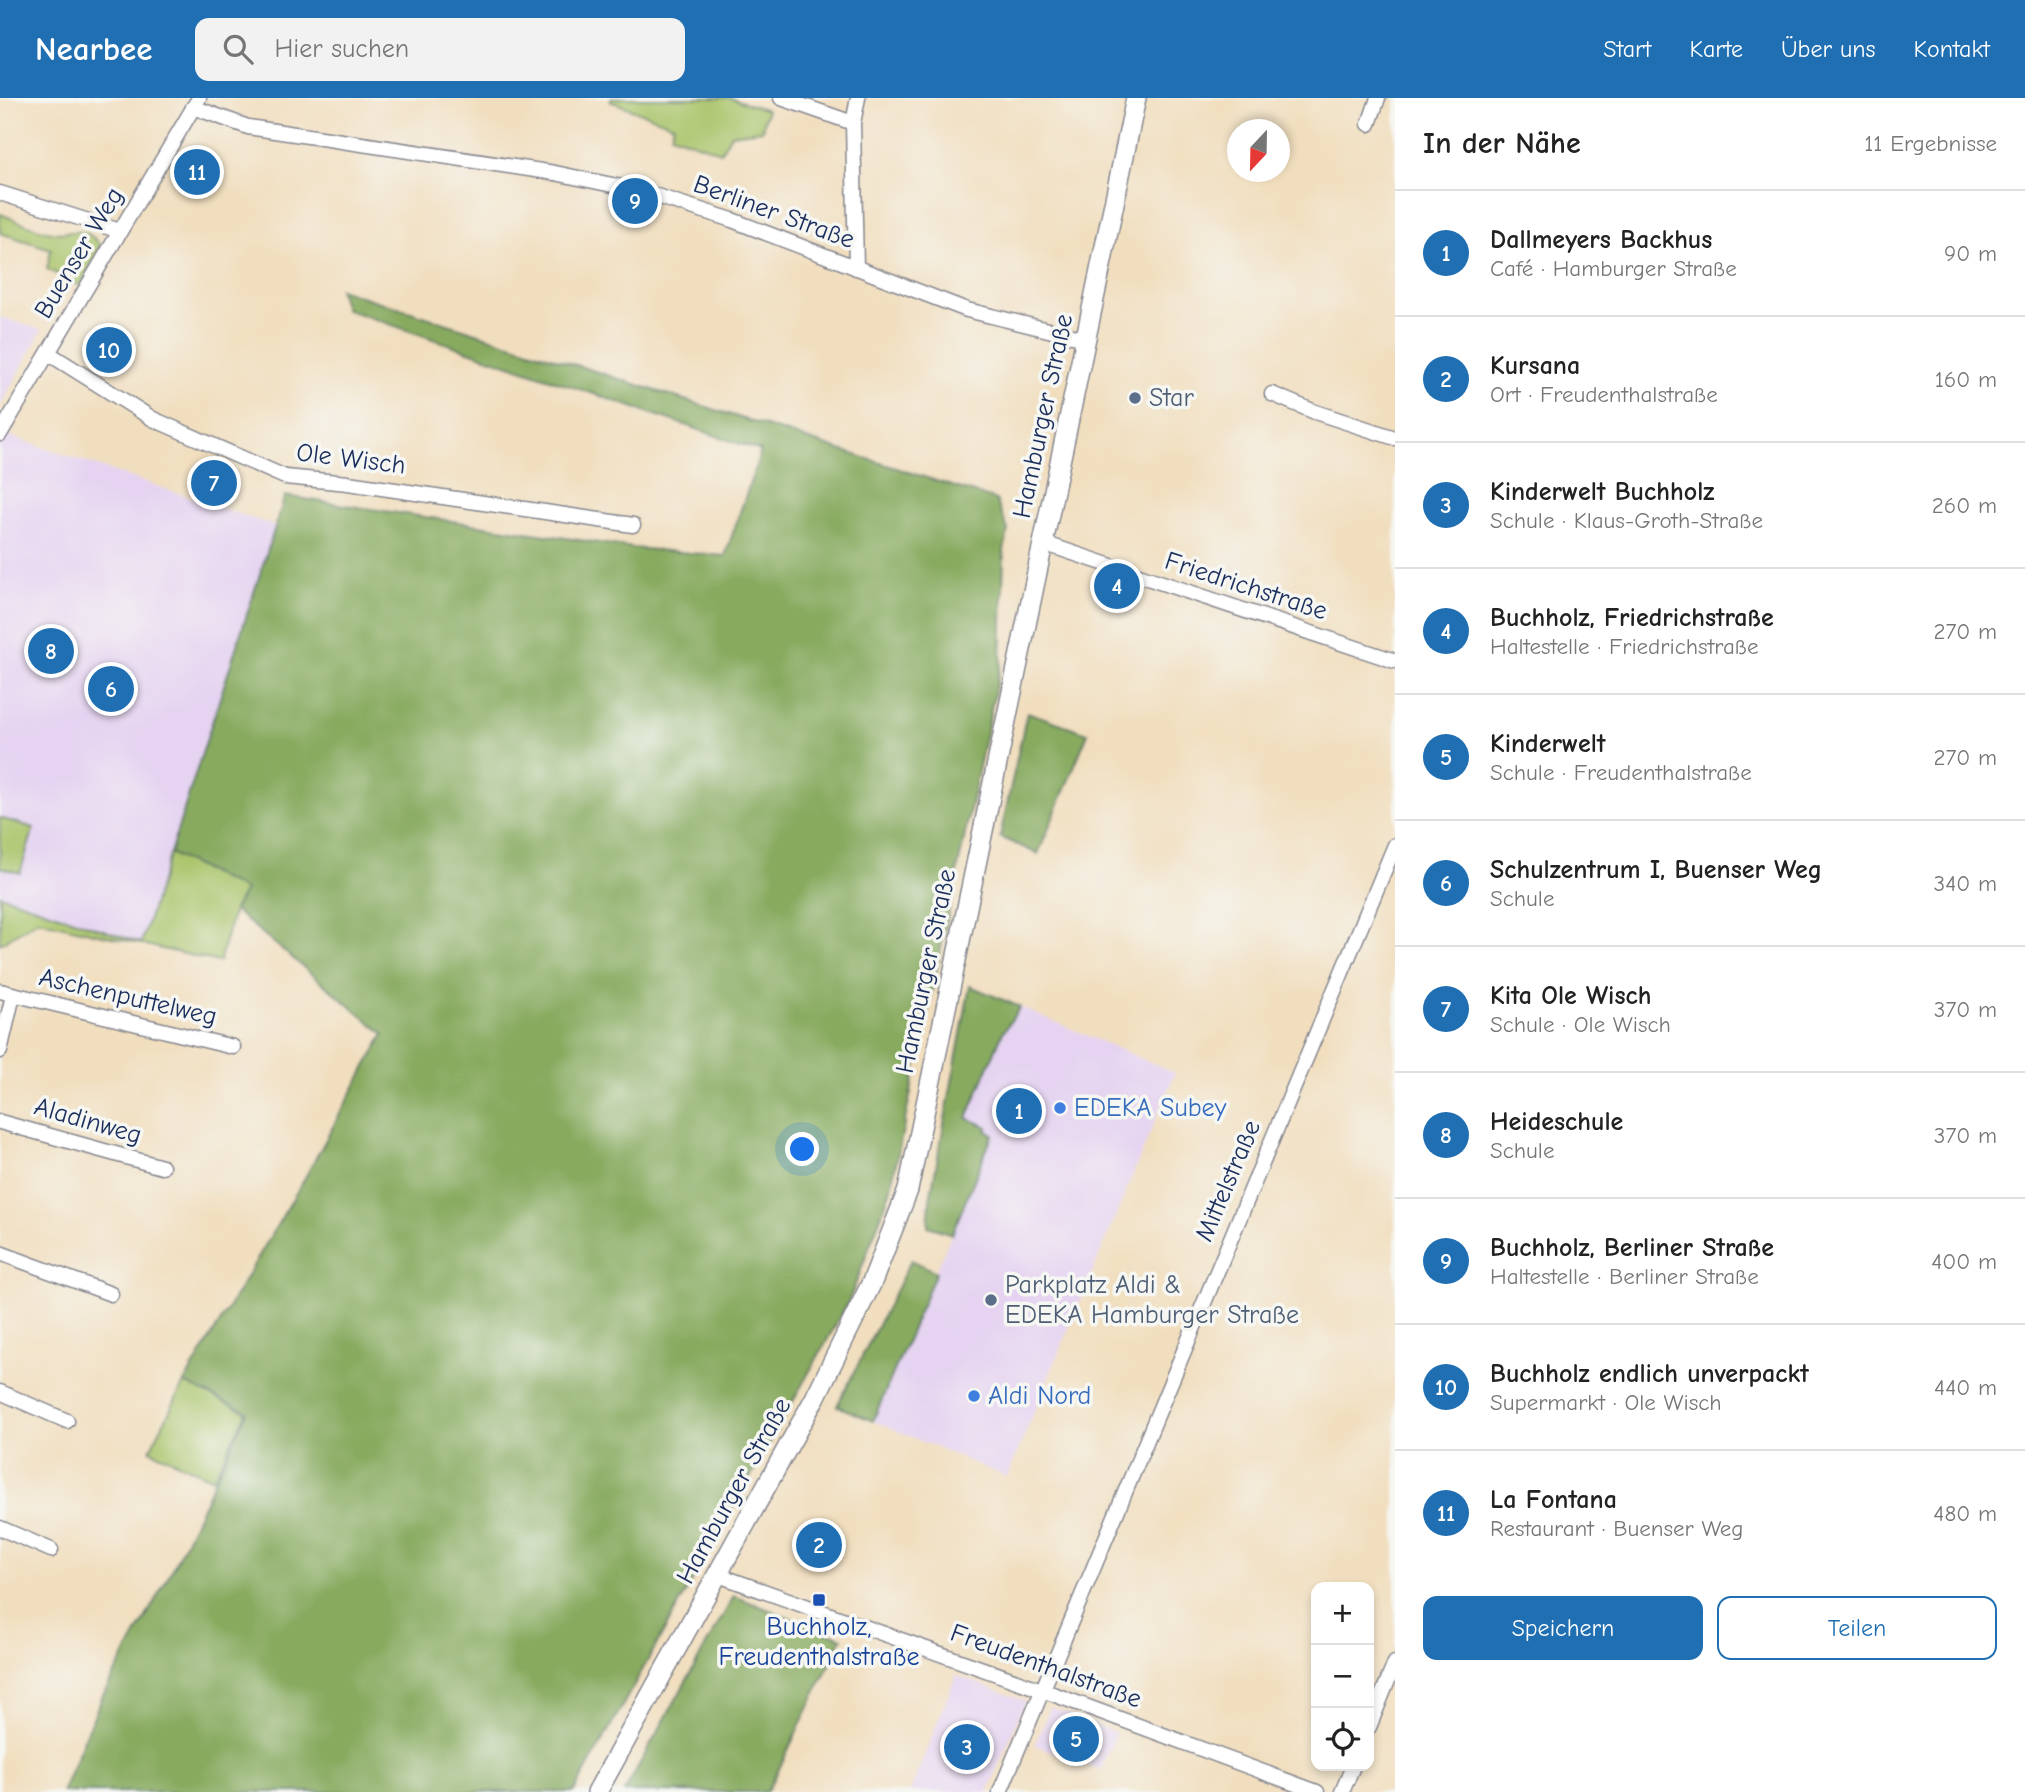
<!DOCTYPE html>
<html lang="de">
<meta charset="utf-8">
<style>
body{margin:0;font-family:"Comic Neue",sans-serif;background:#f2f2f2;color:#222}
.controls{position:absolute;right:21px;bottom:21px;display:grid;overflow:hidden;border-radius:14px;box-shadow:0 4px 10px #0003}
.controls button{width:63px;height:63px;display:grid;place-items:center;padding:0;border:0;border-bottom:2px solid #e0e0e0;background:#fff;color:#222;font:35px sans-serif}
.compass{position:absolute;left:1227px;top:21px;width:63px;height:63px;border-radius:50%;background:#fff;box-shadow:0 4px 10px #0003;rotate:202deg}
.you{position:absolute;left:803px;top:1052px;width:24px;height:24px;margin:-18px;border:5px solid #fff;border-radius:50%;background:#1a73e8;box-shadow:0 0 0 10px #1a73e833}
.badge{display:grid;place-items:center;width:46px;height:46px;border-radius:50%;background:#1f6fb2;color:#fff;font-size:23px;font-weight:700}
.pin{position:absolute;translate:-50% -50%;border:4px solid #fff;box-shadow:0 2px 7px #0006}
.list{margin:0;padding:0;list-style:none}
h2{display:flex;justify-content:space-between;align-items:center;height:91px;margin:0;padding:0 28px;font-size:30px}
h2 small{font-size:23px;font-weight:400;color:#767676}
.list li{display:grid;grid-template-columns:46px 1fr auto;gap:21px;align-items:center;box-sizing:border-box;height:126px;padding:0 28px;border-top:2px solid #e0e0e0}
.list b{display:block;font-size:26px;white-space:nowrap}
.list p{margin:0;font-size:23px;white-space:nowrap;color:#767676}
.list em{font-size:23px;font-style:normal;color:#767676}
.actions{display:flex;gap:14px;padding:21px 28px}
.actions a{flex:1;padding:16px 0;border:2px solid #1f6fb2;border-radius:14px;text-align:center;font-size:24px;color:#1f6fb2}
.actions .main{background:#1f6fb2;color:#fff}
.icon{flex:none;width:38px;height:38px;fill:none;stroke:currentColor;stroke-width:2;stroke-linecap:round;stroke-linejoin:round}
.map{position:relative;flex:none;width:1395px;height:1694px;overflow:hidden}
header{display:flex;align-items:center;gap:42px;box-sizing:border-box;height:98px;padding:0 35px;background:#1f6fb2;color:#fff}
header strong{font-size:33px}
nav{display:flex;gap:38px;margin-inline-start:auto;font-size:24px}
.search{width:490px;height:63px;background:#f2f2f2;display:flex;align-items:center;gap:18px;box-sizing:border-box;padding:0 24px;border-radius:14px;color:#767676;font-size:26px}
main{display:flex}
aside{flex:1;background:#fff}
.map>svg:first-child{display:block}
</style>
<header>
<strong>Nearbee</strong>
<div class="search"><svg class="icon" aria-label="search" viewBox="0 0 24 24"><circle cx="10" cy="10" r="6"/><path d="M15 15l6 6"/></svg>Hier suchen</div>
<nav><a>Start</a><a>Karte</a><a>Über uns</a><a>Kontakt</a></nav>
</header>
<main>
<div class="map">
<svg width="1395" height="1694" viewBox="0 0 1395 1694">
<rect width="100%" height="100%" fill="#f6f6f2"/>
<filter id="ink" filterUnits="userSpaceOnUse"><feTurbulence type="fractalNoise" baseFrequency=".0143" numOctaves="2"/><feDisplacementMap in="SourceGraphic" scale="14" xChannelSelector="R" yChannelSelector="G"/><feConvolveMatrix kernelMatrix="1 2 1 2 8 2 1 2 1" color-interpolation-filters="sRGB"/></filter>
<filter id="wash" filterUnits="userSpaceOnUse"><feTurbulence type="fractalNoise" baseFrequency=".00686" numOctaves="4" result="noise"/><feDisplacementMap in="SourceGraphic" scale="28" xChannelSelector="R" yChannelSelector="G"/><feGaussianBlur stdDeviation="1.57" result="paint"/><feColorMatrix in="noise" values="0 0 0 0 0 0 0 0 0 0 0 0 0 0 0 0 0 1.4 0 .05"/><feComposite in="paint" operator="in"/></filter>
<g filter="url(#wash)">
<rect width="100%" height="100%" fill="#f1debe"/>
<path fill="#e5d3f1" d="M0,219l42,13 -42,76z
M0,335l275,93 -134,418 -141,-49z
M1020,909l155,66 -168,404 -134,-56 120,-286 -7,-4 1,-4 -20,-9 35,-84z
M956,1577l69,26 -37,91h-78z
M1050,1609l66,26 -15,37 -66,-25z"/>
<path fill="#aac46a" stroke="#627a64" stroke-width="2" d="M612,0h118l37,12 -5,20 -31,4 -10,18 -50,-17 3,-10 -64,-24z
M0,116c17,6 35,15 52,18 22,4 31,-10 49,14l-21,40 -33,-17 4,-20 -51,-16z
M0,720l34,10 -14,45 -20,-6z
M170,755l75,37 -11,20 -15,52 -181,-42 -38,24v-49l141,48z
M184,1285l63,28 -34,68 -63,-29z"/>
<path fill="#87aa5e" stroke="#516c5e" stroke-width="2" d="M339,191l657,211 12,30 -4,20 -3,112 -111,530 -41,109 -275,491h-512l39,-93 72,-131 74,-156 -63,-29 118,-200 82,-149 -150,-124 11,-20 -75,-37 115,-357 348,52 92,8 36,-105 -416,-142z
M1027,614l61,21 -50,121 -38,-17z
M970,888l50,21 -18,27 -35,84 21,9 -2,4 7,3 -41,100 -24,-8 2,-27z
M911,1162l25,12 -63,149 -36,-15z
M734,1498l108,42 -65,135 -11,19h-142z"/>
</g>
<g filter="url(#ink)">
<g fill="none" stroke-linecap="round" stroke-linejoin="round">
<g stroke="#86868e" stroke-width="17">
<path id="minor" d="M781,0l72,25
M193,9l55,20 307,46 86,18 91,29 235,90 118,29
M1369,26l9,-26
M0,95l120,38
M856,170l-3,-145 5,-25
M48,255l105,66 132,58 63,6 285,42
M1272,296l43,18 80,26
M0,336l199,-336
M1043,445l352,118
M0,893l233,56
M0,953l13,-56
M0,1024l162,45
M0,1155l111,41
M0,1294l67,29
M0,1430l51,22
M718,1477l324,115 275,102
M1369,1629l26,-64
M1000,1694l395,-947
M1342,1694l11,-26"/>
</g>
<g stroke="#86868e" stroke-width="22">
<path id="secondary" d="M597,1694l218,-394 57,-116 36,-92 228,-1092"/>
</g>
<use href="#minor" stroke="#fff" stroke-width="14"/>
<use href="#secondary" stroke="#fff" stroke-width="19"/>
</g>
</g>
<g fill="#5c6f8a" stroke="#f6f6f2" stroke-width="2.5">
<circle cx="1135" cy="300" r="7"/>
<circle cx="991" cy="1202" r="7"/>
</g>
<g fill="#3f7fe0" stroke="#f6f6f2" stroke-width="2.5">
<circle cx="1060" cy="1010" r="7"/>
<circle cx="974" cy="1298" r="7"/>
</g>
<rect fill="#1a4fb4" stroke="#f6f6f2" stroke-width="2.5" x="812" y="1495" width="14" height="14" rx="3.5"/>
<g text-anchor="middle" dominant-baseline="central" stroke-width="7" stroke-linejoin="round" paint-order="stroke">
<g font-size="26" fill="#1b2f5e" stroke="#f6f6f2">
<text transform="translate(774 114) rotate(20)">Berliner Straße</text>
<text transform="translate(79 155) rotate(-59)">Buenser Weg</text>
<text transform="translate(1043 318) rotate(-78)">Hamburger Straße</text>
<text transform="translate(351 361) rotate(7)">Ole Wisch</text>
<text transform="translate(1246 488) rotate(18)">Friedrichstraße</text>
<text transform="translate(926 873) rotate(-78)">Hamburger Straße</text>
<text transform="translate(128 899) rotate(13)">Aschenputtelweg</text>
<text transform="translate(88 1023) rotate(16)">Aladinweg</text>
<text transform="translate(1228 1083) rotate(-67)">Mittelstraße</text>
<text transform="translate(734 1393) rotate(-61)">Hamburger Straße</text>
<text transform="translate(1046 1568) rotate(20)">Freudenthalstraße</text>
</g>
<g font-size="26" fill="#4e5e75" stroke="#f6f6f2" text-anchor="start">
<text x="1149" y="300">Star</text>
<text x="1005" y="1187">Parkplatz Aldi &amp;<tspan x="1005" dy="30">EDEKA Hamburger Straße</tspan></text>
</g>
<g font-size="26" fill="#366cbe" stroke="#f6f6f2" text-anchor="start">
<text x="1074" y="1010">EDEKA Subey</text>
<text x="988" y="1298">Aldi Nord</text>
</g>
<g font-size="26" fill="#164399" stroke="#f6f6f2">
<text x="819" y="1529">Buchholz,<tspan x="819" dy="30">Freudenthalstraße</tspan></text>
</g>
</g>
</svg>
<div class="controls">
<button>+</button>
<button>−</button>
<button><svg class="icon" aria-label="locate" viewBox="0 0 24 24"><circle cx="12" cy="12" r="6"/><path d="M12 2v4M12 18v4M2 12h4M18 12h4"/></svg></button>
</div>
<svg class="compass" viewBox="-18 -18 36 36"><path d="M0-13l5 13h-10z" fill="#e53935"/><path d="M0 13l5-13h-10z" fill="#767676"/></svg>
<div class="you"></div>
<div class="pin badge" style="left:1019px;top:1013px">1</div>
<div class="pin badge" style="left:819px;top:1447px">2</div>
<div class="pin badge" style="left:967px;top:1649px">3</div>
<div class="pin badge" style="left:1117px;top:488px">4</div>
<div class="pin badge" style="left:1076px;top:1641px">5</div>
<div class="pin badge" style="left:111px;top:591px">6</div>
<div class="pin badge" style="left:214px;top:385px">7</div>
<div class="pin badge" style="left:51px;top:553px">8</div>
<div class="pin badge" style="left:635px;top:103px">9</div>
<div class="pin badge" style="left:109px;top:252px">10</div>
<div class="pin badge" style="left:197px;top:74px">11</div>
</div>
<aside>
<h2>In der Nähe<small>11 Ergebnisse</small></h2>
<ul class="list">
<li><span class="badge">1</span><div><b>Dallmeyers Backhus</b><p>Café · Hamburger Straße</p></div><em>90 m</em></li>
<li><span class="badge">2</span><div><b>Kursana</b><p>Ort · Freudenthalstraße</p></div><em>160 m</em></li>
<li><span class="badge">3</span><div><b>Kinderwelt Buchholz</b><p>Schule · Klaus-Groth-Straße</p></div><em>260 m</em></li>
<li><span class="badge">4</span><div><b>Buchholz, Friedrichstraße</b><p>Haltestelle · Friedrichstraße</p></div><em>270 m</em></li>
<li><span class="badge">5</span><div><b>Kinderwelt</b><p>Schule · Freudenthalstraße</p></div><em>270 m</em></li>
<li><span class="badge">6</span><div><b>Schulzentrum I, Buenser Weg</b><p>Schule</p></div><em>340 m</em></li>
<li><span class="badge">7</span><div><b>Kita Ole Wisch</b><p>Schule · Ole Wisch</p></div><em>370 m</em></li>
<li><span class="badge">8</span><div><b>Heideschule</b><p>Schule</p></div><em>370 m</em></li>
<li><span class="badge">9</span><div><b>Buchholz, Berliner Straße</b><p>Haltestelle · Berliner Straße</p></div><em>400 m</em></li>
<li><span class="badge">10</span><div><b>Buchholz endlich unverpackt</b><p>Supermarkt · Ole Wisch</p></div><em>440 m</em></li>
<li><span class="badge">11</span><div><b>La Fontana</b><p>Restaurant · Buenser Weg</p></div><em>480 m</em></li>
</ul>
<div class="actions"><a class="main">Speichern</a><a>Teilen</a></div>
</aside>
</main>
